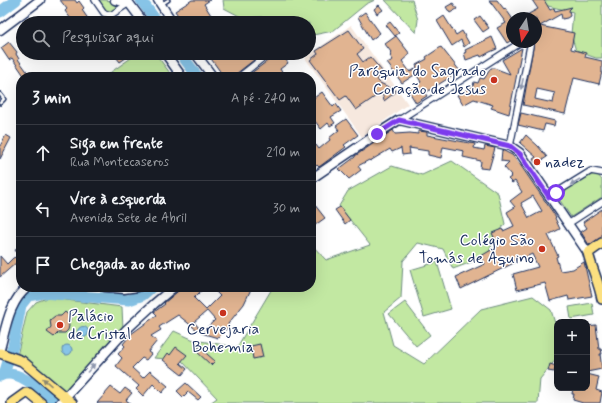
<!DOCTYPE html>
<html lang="pt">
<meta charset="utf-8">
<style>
body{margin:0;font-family:Mynerve,sans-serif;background:#20242c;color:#f1f3f6}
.controls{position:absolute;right:12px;bottom:12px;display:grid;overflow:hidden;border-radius:8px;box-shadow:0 4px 16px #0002}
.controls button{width:36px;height:36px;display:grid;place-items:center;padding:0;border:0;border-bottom:1px solid #363941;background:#171b24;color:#f1f3f6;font:20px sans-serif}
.compass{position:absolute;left:506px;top:12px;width:36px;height:36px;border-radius:50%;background:#171b24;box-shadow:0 4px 16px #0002;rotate:192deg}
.stop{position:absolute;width:12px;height:12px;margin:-9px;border:3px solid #7c3aed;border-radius:50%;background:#fff}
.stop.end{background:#7c3aed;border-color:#fff;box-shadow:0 1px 4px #0008}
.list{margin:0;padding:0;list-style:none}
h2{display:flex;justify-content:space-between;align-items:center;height:52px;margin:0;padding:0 16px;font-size:17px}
h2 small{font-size:13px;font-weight:400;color:#9ea1a6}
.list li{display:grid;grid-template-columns:26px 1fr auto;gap:12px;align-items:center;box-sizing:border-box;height:56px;padding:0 16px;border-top:1px solid #363941}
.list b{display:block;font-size:15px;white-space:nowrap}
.list p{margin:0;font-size:13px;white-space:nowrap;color:#9ea1a6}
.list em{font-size:13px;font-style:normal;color:#9ea1a6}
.icon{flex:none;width:22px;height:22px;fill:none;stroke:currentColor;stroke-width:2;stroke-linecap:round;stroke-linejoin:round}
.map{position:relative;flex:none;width:602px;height:403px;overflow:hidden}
.search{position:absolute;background:#171b24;box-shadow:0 4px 16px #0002;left:16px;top:16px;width:300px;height:44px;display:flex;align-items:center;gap:10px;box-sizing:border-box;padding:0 14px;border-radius:22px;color:#9ea1a6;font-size:15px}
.panel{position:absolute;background:#171b24;box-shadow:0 4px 16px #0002;left:16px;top:72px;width:300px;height:220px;border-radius:16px}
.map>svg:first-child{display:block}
</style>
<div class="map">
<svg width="602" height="403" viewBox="0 0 602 403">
<rect width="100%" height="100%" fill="#fff"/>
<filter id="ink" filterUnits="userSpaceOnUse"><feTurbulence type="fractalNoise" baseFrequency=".025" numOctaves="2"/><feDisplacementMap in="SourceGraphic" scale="8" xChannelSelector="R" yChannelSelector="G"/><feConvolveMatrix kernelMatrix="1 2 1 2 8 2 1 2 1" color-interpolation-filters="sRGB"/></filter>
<g filter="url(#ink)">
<path fill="#f6e8de" d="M351,25l57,79 -46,33 -57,-79z"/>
<path fill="#c2e8a2" stroke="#6e8c80" d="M98,0h8l17,4 -13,8 -6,-3z
M223,0h152l-9,4 -33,27 -20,4 -4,3v-15h-44l-3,-6 -19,1 -19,-10z
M385,0h27l6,20 -2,13z
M539,0h63v58h-6l-20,-7 -5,-17 2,-22 -25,-6z
M138,53h17l18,24h-69z
M452,161l46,32 7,31 -10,11 -7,21 -35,13 -10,-20 -25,-6 -15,18 -2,37 -17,14 9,33 31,19 57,-55 52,-13 18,14 6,20v28l-17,21 -2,24h-328l7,-5 -36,-38 -27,-2 20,-27 20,9 43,7 36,-60h38v-43l15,16 44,-15 -31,-39 9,-15 44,-25 30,9z
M591,174l7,1 4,5v17l-31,20 -12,-18 -1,-4 7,-6z
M437,262l14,47 -27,8 -14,-47z
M50,298l72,9 1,22 -59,63 -47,-36 10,-44 9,-10 8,-3z
M405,302l25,33 -14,11 -27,-32z
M592,303l2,12 -23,4 -2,-12z"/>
<path fill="#87c4e7" stroke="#5c88b0" d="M77.5 332a5.5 5.5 0 1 1 11 0a5.5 5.5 0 1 1-11 0Z
M62 350a5 5 0 1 1 10 0a5 5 0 1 1-10 0Z"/>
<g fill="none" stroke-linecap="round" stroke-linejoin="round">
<path stroke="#87c4e7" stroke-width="11" d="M141,0l17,23
M0,12l16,-12
M180,53l18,24
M4,374l9,-28 8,-41 7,-9 15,-3 86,7 14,-5 9,-8
M0,376c18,-9 42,16 55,27"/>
</g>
<path fill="#e1b491" stroke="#1b2f5e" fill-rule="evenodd" d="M60,0h15l2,3 2,-2 5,7 -2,2 7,10 -4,3h-11l-9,-12 2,-2z
M192,0h18l-6,4 12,19 9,-6 4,6h-46l-8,-12z
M489,0h8l7,9 1,-1 7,10v22l-5,3 -10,-15 9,-5z
M532,0h12l6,10 4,-2 1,3 17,-4 -3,3 1,6 -3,2 -5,1 -1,-5 -21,12 34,7 -3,16 15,4 -1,4 17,4v11l-3,12 -25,-6 -9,36 -42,-9 11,-63h2v-24h-15l17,-9zM537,89l18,4 -2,10 -18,-4z
M453,3l4,6 -7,4 -4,-6z
M379,5l4,5 -6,4 -3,-5z
M365,12l15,21 -9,7 -13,-23z
M444,16l12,19 6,-4 7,12 -5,4 -3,-7 -9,6 -15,-25z
M480,16l9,12 -6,4 -9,-12z
M390,22l9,11 -4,3 -9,-11z
M349,30l14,19 -6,5 6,8 7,-5 12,14 -4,3 2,2 -3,3 3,4 17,8 -13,10 -2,-9 -26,18 -10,-14 -6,4 -30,-40 8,-6 -2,-3z
M396,36l14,18 -8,7 8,11 7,-4 -1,-3 11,-6 -1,-2 15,-10 19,24 -35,22 2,3 -11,7 -8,-13 13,-8 -5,-8 -14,9 -15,-20 6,-3 -3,-4 1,-1 -1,-2 1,-1 -6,-8z
M492,37l5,12 -7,3 -9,5 -1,-2 -14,5 -2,-7 2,-1 -1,-2z
M9,42l8,10 -1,2 3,5h-1l13,18h-6l-13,-19 -3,2 -8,-12z
M522,48l-13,66 -18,-6 2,-3 -19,-6 -11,6 -6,-10 16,-9 1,-4 4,1 2,-5 4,1 7,-11h3l16,6 -8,-14z
M48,53h7l2,3 -4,3z
M113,53h20l-13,9z
M207,53h42l5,7 -18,14 -1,3h-11z
M278,53h3l7,10 -8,6 5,8h-39z
M322,92l11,15 3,-3 5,7 -10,6 4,6 -5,3 -2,-3 -7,6 -10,-13v-16z
M521,113l34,8 -1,5 -9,-2 -2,7 -25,-6z
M346,119l12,16 -14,10 2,2 -27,20 -2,-2 -6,5v-22l5,-3 3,4 11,-9 -1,-2 10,-8 -3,-4z
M393,130l2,4 15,-1 8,1v-3l9,1v3l48,9 -1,4 10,2 1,-4 10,2 -6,21 -9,-1 1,-7 -18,-4 1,-6 -21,-4 -2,11 -13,-3v-4l-19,-3 1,6 -8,1 -1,-7 -9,4 -2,-3 -20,12 -1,-1 -11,6 3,4 -12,9 -10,-10 16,-12v-1z
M6,135l5,3 -11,21v-13z
M526,135l12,11 9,11 -11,7 -3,-5 3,-2 -16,-14z
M502,150l10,5 7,8 37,54 -1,1 5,11 -12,6 10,21 -2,1 4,14 13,-2 11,-7 8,34 -23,4 -1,-4 -18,5 -5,-18 -28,7 -4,-16 25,-7 -6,-13 -71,35 -5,-12 29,-13 -4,-8 17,-10 -6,-13 10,-4 1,2 11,-5 -7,-14 8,-5 -5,-6 12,-9 -7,-11 -3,2 -4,-4 3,-2 -1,-1 1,-1 -7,-8 5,-5 -8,-1zM533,196l9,15 -13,7 -8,-15z
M311,200l14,18 -14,10z
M340,207l10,13 -5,4 -10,-14z
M602,209v28l-13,8 -8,-13 6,-4 -4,-6z
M21,247v25l-5,-9 -16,14v-21l7,8 6,-6 6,-2 -4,-6z
M183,287h22l-11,11 12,12 14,-14 -9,-9h41l-8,17 -16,20 1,2 -11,12 -17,-5 14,-13 -8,-9 -13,11 6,7 -2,2 -20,-16 -19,12 2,3 -10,6 6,5 -9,11 3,2 -5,6 -4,-2 -10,10 11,10 7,-7 18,15 -6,7 -9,-9 -10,12 -7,-7 3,-3 -23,-20 6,-8 -4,-4 7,-8 -2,-2 8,-10 26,-19 -3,-3 11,-8 -1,-1z
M65,312l7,6 -4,4 1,4 -1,4 -3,3h-7l-4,4 -7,-5 4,-5 -1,-7 5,-4h6z
M596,325l3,24h2l1,5h-2l2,15 -15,3v-46z
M260,344l3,13 -10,2 -2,-13z
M176,347l11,8 -7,8 7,6 -5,6 -19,-15 5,-7 2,2z
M199,347l16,14 -4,4 -15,-14z
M550,364l6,2 -2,6 -6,-1z
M587,374l12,3 -3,13 6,2 -2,11h-17l-10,-3 1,-6h-2l1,-6h14z
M186,383l15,14 -3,3 -10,-8 -5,5 -6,-6z
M111,387l9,7 5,-6 7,5 -6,7 4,3h-33z"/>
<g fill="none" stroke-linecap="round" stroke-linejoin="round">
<g stroke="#1b2f5e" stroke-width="5.5">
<path id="lane" d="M162,4l6,-4
M0,94l4,5 -4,4"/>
</g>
<g stroke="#1b2f5e" stroke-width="8">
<path id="street" d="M95,0l9,13 7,2 18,-12
M239,77l30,-24
M399,120l122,-78
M510,146l20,-100v-4
M549,197l42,-26 11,2
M568,224l34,-22"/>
</g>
<g stroke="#1b2f5e" stroke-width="11">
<path id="secondary" d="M115,0l14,3
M158,0l15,23
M129,3l15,20
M0,30l40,-30
M165,53l17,24
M195,53l18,24
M311,179l66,-45 22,-14 111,26 10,7 68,100
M105,287l19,2 14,-2
M0,349c6,-21 9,-48 28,-62
M60,403l66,-73 28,-26 20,-17"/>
</g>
<g stroke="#1b2f5e" stroke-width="12">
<path id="primary" d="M602,243l-14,10c4,16 11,30 14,46
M0,353l22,8 50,42
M12,403l14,-10h3l12,10"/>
</g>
<use href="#lane" stroke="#fff" stroke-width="2.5"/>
<use href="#street" stroke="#fff" stroke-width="5.5"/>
<use href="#secondary" stroke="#fff" stroke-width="8"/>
<use href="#primary" stroke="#fce080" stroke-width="9"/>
</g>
<defs><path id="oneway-solid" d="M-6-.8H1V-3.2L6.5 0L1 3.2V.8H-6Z"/></defs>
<g fill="#8d97ae">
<use href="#oneway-solid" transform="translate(522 84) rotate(102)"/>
<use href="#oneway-solid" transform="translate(575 182) rotate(148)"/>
<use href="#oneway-solid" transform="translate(91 368) rotate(-48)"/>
</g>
<use fill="#8c886f" href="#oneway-solid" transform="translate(47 382) rotate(-139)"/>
</g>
<g fill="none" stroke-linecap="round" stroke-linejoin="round" filter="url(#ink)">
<path stroke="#7c3aed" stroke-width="5" d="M377,134l22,-14 111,26 10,8 29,43 7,-4"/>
</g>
<g fill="#c8321e" stroke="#fff" stroke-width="1.5">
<circle cx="494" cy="80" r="4"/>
<circle cx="537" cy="162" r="4"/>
<circle cx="542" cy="249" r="4"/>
<circle cx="223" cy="313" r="4"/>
<circle cx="60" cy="325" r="4"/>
</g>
<g text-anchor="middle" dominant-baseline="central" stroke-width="3" stroke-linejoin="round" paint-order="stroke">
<g font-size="16" fill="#1b2f5e" stroke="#fff" text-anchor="end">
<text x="486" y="71">Paróquia do Sagrado<tspan x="486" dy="18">Coração de Jesus</tspan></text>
<text x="545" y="162" text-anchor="start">nadez</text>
<text x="534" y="240">Colégio São<tspan x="534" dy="18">Tomás de Aquino</tspan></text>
<text x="68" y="316" text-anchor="start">Palácio<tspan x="68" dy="18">de Cristal</tspan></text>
<text x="223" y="329" text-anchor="middle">Cervejaria<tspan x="223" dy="18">Bohemia</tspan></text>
</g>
</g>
</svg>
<div class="controls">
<button>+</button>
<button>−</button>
</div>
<svg class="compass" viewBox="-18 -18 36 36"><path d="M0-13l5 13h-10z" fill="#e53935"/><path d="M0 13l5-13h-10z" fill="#9ea1a6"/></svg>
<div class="stop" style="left:556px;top:193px"></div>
<div class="stop end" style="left:377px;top:134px"></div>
<div class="search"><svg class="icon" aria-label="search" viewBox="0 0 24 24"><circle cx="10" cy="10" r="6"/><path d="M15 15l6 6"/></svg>Pesquisar aqui</div>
<section class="panel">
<h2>3 min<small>A pé · 240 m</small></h2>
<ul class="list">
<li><svg class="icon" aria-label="ahead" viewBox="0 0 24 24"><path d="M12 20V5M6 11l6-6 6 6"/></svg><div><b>Siga em frente</b><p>Rua Montecaseros</p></div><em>210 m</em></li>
<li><svg class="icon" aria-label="left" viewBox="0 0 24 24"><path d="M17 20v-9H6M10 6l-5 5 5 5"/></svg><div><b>Vire à esquerda</b><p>Avenida Sete de Abril</p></div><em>30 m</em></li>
<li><svg class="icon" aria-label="arrive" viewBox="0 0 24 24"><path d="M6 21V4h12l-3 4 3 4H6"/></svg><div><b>Chegada ao destino</b></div></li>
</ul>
</section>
</div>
